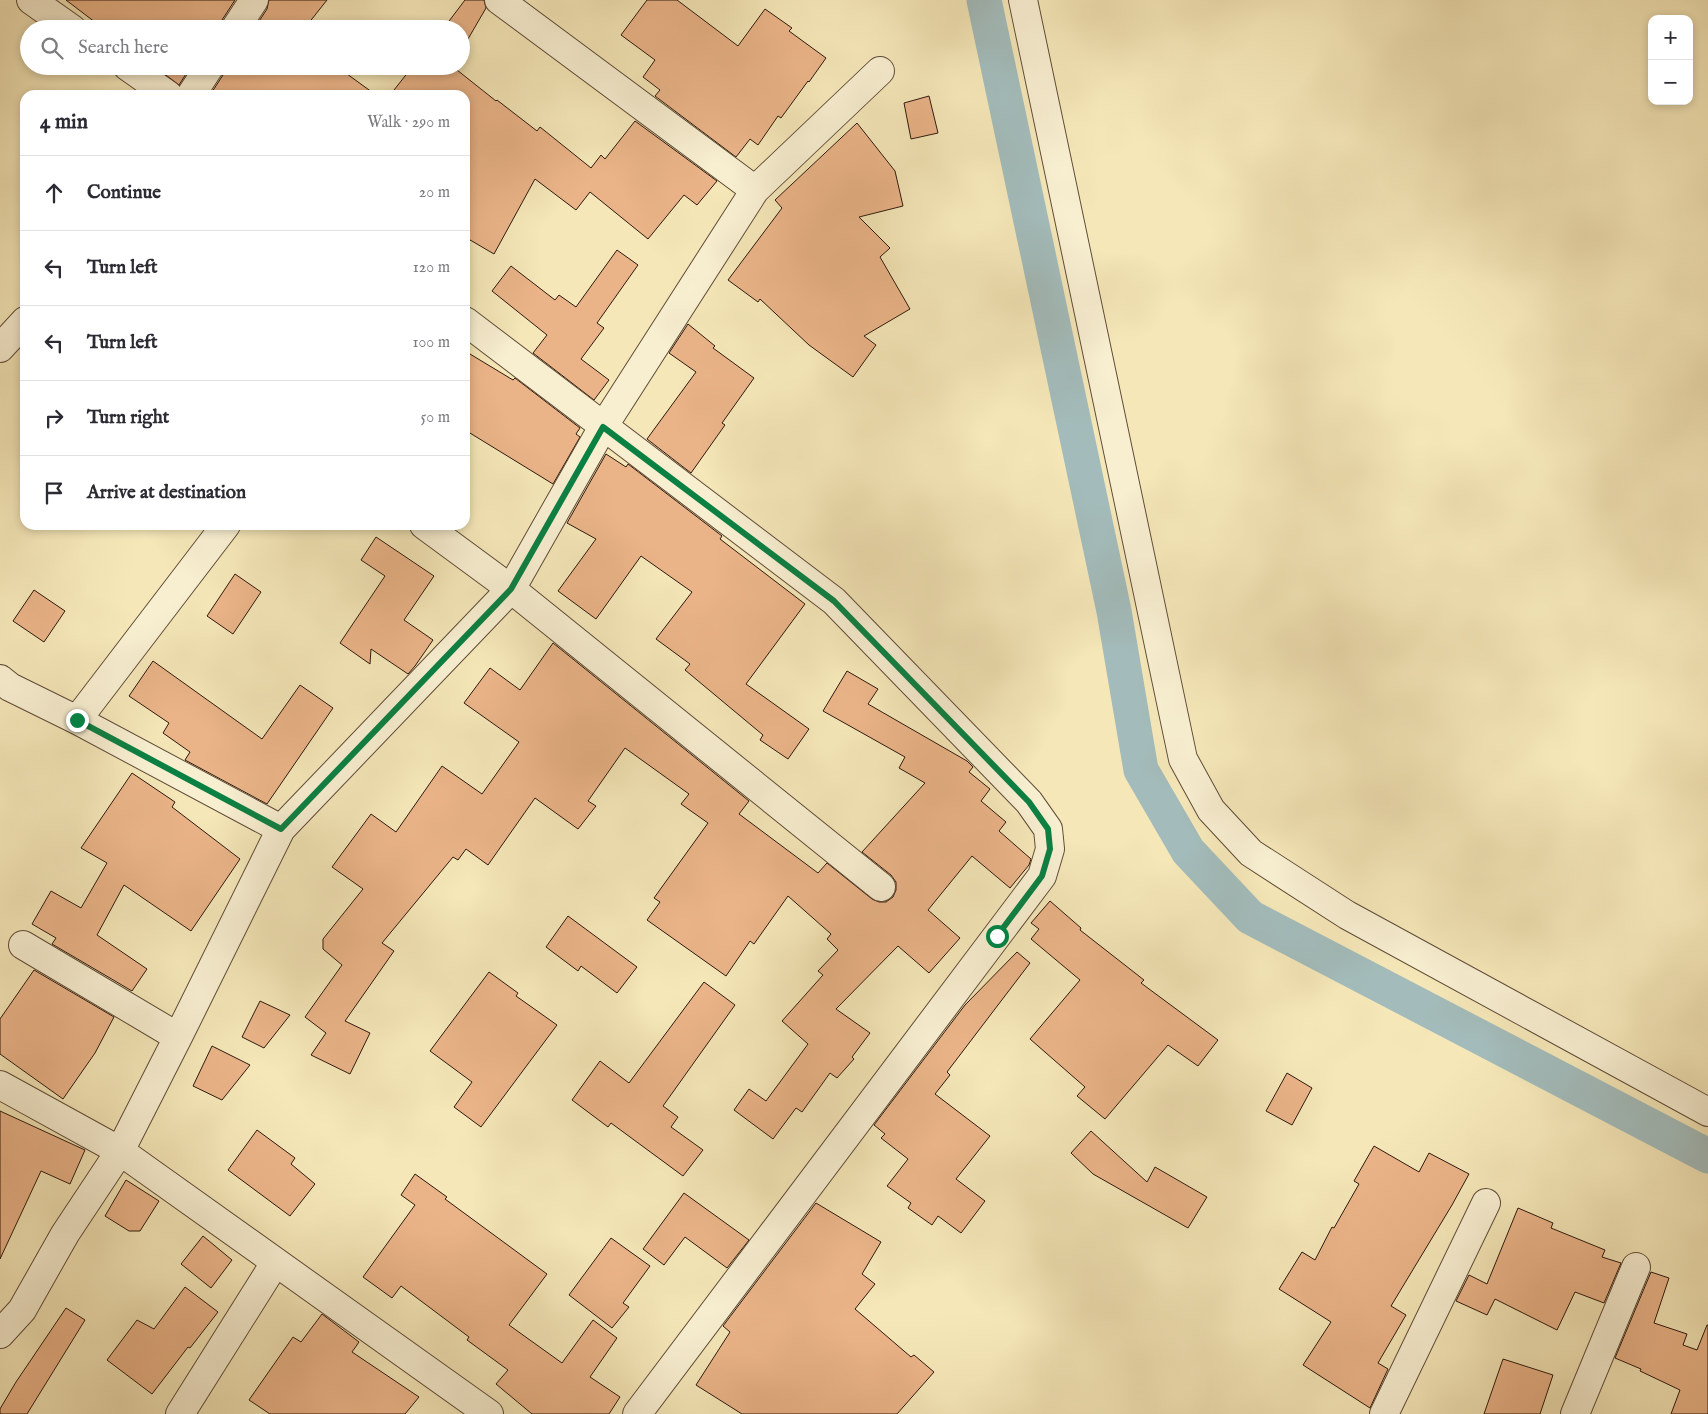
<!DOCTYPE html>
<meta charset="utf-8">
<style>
body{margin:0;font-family:"IM FELL English",serif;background:#f7f7f7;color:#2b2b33}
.controls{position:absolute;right:15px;top:15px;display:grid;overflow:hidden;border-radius:10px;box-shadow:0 2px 8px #0003}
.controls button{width:45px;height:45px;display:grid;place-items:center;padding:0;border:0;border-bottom:1px solid #e1e1e2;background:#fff;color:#2b2b33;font:25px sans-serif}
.stop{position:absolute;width:15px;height:15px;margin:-11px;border:4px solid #0b8043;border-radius:50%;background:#fff}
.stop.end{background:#0b8043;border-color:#fff;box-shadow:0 1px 5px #0008}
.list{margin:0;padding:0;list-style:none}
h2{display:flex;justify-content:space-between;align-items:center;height:65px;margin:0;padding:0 20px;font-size:21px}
h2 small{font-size:16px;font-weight:400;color:#7c7c81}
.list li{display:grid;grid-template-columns:32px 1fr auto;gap:15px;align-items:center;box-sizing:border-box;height:75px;padding:0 20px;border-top:1px solid #e1e1e2}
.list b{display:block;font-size:19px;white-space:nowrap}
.list em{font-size:16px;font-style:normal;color:#7c7c81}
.icon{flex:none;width:28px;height:28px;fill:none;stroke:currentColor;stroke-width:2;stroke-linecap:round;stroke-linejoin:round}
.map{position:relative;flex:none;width:1708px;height:1414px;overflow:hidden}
.search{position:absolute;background:#fff;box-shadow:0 2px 8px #0003;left:20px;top:20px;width:450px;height:55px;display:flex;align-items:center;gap:12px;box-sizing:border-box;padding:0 18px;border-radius:28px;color:#7c7c81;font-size:19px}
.panel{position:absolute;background:#fff;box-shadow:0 2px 8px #0003;left:20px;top:90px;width:450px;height:440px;border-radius:15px}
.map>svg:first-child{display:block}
</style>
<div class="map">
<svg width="1708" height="1414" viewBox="0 0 1708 1414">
<rect width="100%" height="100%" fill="#f5e7b8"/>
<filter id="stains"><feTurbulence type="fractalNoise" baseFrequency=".004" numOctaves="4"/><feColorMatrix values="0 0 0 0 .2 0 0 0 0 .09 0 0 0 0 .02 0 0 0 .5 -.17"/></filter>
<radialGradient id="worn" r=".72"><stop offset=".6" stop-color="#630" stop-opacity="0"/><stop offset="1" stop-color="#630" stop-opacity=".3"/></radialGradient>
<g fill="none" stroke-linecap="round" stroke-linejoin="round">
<path stroke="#a3bcbb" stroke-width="35" d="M984,0l130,611 27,159 47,81 62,66 458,239"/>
</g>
<path fill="#eab488" stroke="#2e190d" d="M66,0h169l-13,20 -3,9h-115z
M269,0h58l-23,29h-50l13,-20z
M465,0h19l2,8 -25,43v-22h-18z
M647,0h30l61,46 27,-37 27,19 -3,3 37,27 -17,24 -1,-1 -27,37 -3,-2 -20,29 -8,-6 -14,18 -81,-61 5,-6 -17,-13 12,-17 -34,-25z
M154,66h37l-12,19z
M226,66h110l40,29h-166l13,-20z
M413,66h39l44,35 1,-1 40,31 3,-4 51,41 10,-13 4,4 30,-38 82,60 -20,24 -13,-10 -36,44 -58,-47 -14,18 -41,-31 -41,75 -29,-17v-142h-75z
M929,96l9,37 -27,6 -7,-36z
M857,123l38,48 8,35 -44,11 31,31 -10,9 30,52 -46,27 12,9 -23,32 -44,-32 -49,-46 -2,3 -30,-22 54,-72 -7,-8z
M617,250l21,15 -41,58 7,5 -23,31 28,21 -15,20 -61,-47 14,-18 -55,-44 19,-25 44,34 4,-5 17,12z
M688,324l27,22 -2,2 41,30 -32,45 3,2 -34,48 -44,-34 49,-67 -27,-19z
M465,351l48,29 2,-2 65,50 -4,6 4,3 -27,47 -88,-54z
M606,454l20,13 2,-3 94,72 -2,3 85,65 -59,80 63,45 -21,30 -28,-19 3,-5 -78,-65 5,-6 -34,-25 36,-47 -51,-36 -45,63 -38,-28 38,-52 -29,-16z
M376,537l58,39 -30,44 29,20 -18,26 -7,8 -37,-25 -1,15 -30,-21 45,-67 -24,-16z
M235,574l26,18 -28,42 -26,-18z
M34,590l31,21 -21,31 -31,-21z
M553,643l196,158 -10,13 79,59 9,-10 45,36 7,3h7l7,-5 3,-7v-8l-5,-7 -29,-23 63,-69 -26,-15 6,-11 -82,-46 24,-40 31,18 -10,15 99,57 6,6 -4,5 21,17 -9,12 25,21 -7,9 32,28 -2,6 -19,23 -38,-32 -44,54 32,28 -31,35 -31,-27 -62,63 34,24 -18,24 2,2 -17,19 -7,-5 -28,39 -6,-4 -23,31 -39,-29 15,-21 17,12 42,-57 -26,-23 41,-46 -5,-4 20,-21 -11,-11 4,-5 -43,-38 -34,48 -4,-3 -24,35 -79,-56 13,-18 -6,-4 54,-75 -27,-19 8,-10 -64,-46 -37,53 8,5 -18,23 -43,-31 -47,67 -22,-16 -8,11 -5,-3 -71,86 12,8 -49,70 25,12 -20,41 -39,-19 15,-22 -21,-16 37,-52 -19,-16v-10l40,-50 -31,-22 39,-53 25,18 46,-66 40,28 37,-52 -55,-39 26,-35 30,22z
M153,661l109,78 38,-54 33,23 -66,96 -82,-44 5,-8 -27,-19 6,-10 -40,-27z
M132,773l43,29 -3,5 68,52 -49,72 -67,-46 -27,50 50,34 -15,22 -80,-47 4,-6 -24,-14 19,-33 30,17 26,-45 -26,-15z
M1050,901l31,27 -1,2 64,50 -3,3 77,57 -20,26 -30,-21 -63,74 -28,-23 8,-9 -55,-48 50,-59 -49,-41 8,-10 -8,-6z
M568,916l69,51 -20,26 -36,-27 -3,5 -32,-24z
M1017,952l13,11 -83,109 3,3 -15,19 55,42 -34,43 29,22 -24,32 -23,-17 -6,9 -24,-17 3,-5 -24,-17 21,-27 -27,-21 4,-4 -11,-9 91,-120z
M34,970l80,47 -19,36 -32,46 -63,-45v-35z
M489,972l29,21 -2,3 41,29 -76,102 -27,-20 18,-25 -42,-31z
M704,982l31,23 -72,101 15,11 -7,10 32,23 -20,26 -72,-53 -3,4 -36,-27 28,-39 29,22z
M260,1001l30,14 -26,33 -22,-11z
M212,1046l38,19 -28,35 -29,-14z
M1287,1073l25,15 -20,37 -26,-14z
M0,1111l85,39 -15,34 -29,-13 -41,88z
M257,1130l38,28 -4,6 24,20 -25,32 -62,-46z
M1091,1131l56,51 8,-15 52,30 -19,31 -95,-54 -22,-21z
M1374,1146l45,26 10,-19 40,21 -17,31 -61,101 15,9 -28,48 10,6 -18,39 -67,-43 28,-43 -52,-33 23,-37 13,8 17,-33 2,1 25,-44 -5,-3z
M415,1174l32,23 -2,2 102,75 -38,51 53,38 31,-43 24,18 -27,39 30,20 -11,17h-77l-36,-30 12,-14 -41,-30 2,-3 -68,-51 -9,12 -29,-21 52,-72 -14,-10z
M126,1180l33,21 -19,30h-11l-24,-15z
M684,1193l65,47 -22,28 -42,-31 -21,28 -21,-16z
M816,1203l65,39 -19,32 13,10 -20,25 56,48 3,-2 20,17 -37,42h-155l-46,-29 34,-53 -7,-6z
M1518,1208l35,15 -2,5 54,22 -3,7 19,6 -17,40 -29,-11 -18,38 -62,-31 -8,16 -31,-14 13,-26 18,9z
M203,1236l29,24 -21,28 -30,-24z
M611,1238l39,28 -27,37 6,4 -17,21 -43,-33z
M1651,1272l18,6 -15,45 33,11 -4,11 14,5 10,-25h1v89h-37l9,-24 -40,-19 1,-2 -26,-11z
M185,1287l33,25 -28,36 -2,-1 -36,47 -45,-34 30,-40 17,9z
M66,1308l19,12 -58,94h-27v-5l16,-27z
M322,1314l37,28 -7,10 67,45 -14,17h-135l-21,-14 44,-63 8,5z
M1503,1359l50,16 -13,39h-56z"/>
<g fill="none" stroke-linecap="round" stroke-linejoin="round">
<g stroke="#604c38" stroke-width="30">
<path id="minor" d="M31,0l41,29
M499,0l256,190
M235,29l19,-29
M127,66l41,29
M191,95l19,-29
M465,321l369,280 195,201 19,27 2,20 -8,27 -405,538
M0,348l25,-27
M424,525l87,64 370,298
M0,679l10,8 67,33 204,109
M77,720l149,-195
M23,945l155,92
M0,1085l120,66 369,263
M0,1334l22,-24 43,-76 55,-83 58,-114 103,-208 230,-240 92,-162 152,-237 125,-119
M180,1414l95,-151
M1384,1414l102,-211
M1575,1414l61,-147"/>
</g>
<g stroke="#604c38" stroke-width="30">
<path id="tertiary" d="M1023,0l160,759 28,51 40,43 96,62 361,197"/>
</g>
<use href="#minor" stroke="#f8efd1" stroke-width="28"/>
<use href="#tertiary" stroke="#f8efd1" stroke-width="28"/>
</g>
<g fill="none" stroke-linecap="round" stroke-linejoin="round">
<path stroke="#0b8043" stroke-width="6" d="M77,720l204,109 230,-240 92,-162 231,174 195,201 19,27 2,20 -8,27 -45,60"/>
</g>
<rect width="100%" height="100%" filter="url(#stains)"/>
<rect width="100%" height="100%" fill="url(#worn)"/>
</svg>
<div class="controls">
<button>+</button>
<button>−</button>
</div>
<div class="stop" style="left:997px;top:936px"></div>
<div class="stop end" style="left:77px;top:720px"></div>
<div class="search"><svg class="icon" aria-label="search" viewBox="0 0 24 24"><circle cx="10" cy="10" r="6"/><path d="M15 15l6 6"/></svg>Search here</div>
<section class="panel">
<h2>4 min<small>Walk · 290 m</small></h2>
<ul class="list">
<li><svg class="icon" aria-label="ahead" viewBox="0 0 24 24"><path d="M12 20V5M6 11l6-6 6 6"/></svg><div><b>Continue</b></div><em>20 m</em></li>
<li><svg class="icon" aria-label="left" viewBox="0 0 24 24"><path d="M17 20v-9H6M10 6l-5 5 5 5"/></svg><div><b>Turn left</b></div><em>120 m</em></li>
<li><svg class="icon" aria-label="left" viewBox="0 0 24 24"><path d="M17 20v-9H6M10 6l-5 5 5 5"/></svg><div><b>Turn left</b></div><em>100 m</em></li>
<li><svg class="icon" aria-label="right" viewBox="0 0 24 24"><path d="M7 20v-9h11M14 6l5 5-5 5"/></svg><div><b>Turn right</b></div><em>50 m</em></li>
<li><svg class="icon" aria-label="arrive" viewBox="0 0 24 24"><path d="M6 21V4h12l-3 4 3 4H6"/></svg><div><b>Arrive at destination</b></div></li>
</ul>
</section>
</div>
